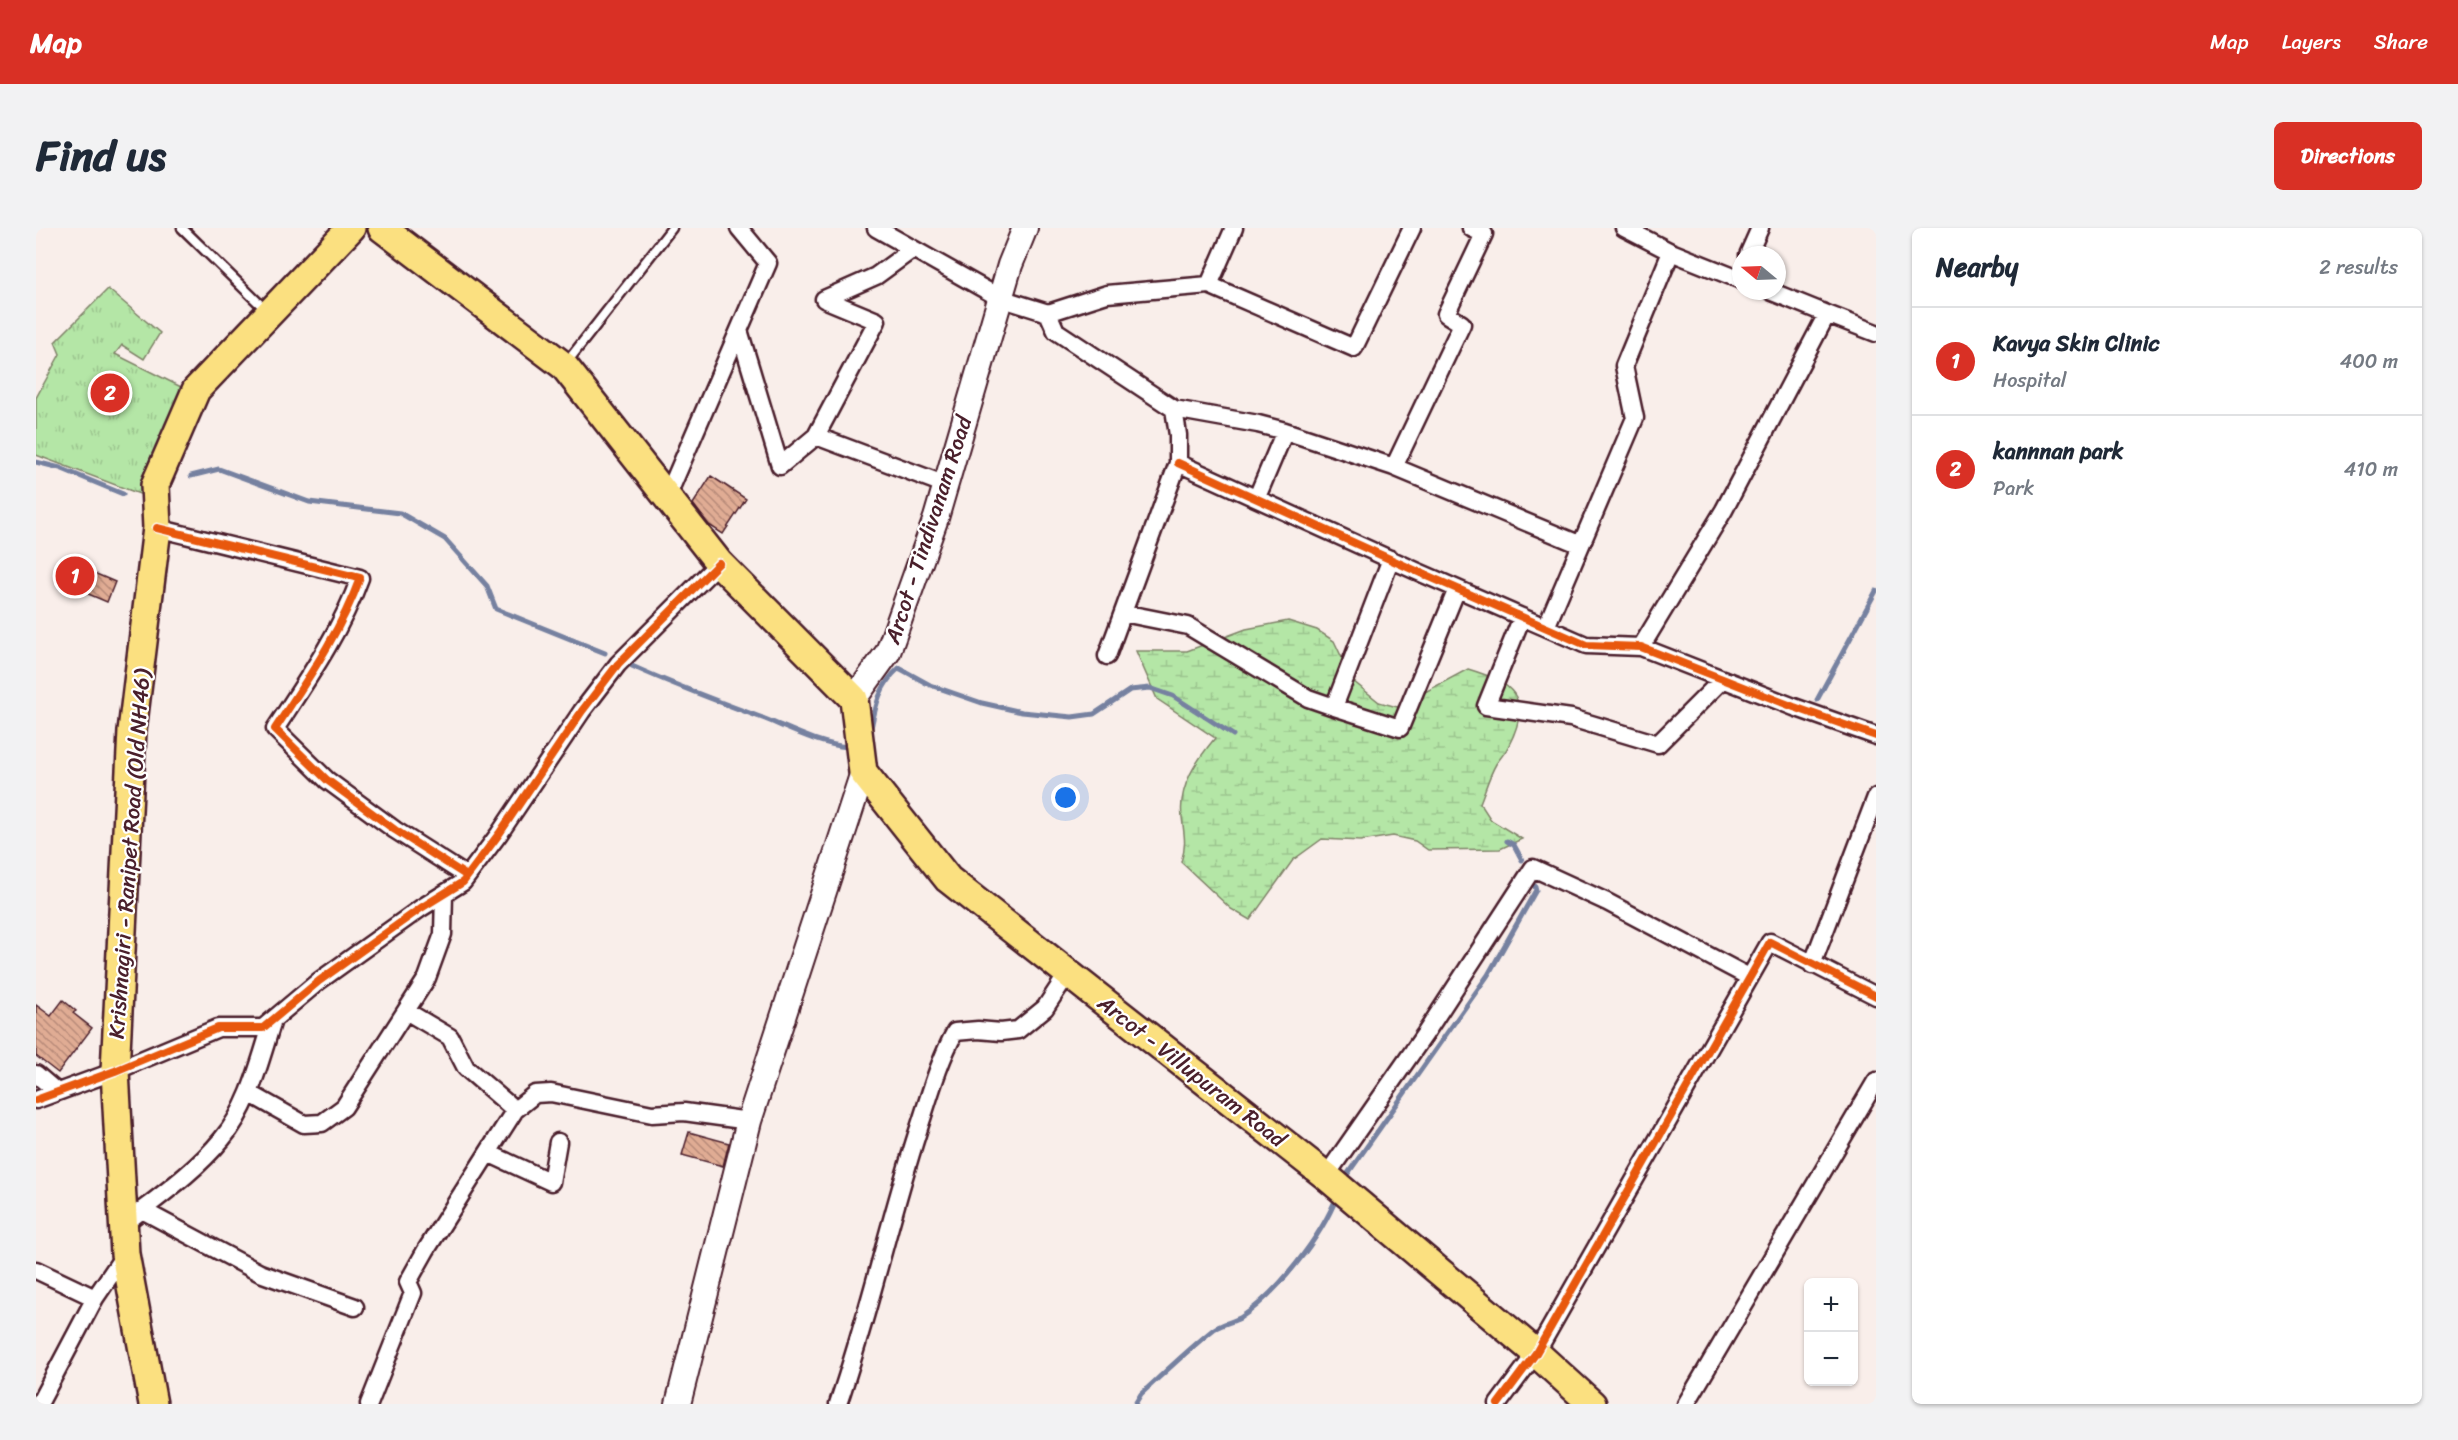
<!DOCTYPE html>
<meta charset="utf-8">
<style>
body{margin:0;font-family:Sriracha,sans-serif;background:#f2f2f3;color:#1f2937}
.controls{position:absolute;right:18px;bottom:18px;display:grid;overflow:hidden;border-radius:9px;box-shadow:0 2px 4px #0004}
.controls button{width:54px;height:54px;display:grid;place-items:center;padding:0;border:0;border-bottom:2px solid #e0e1e3;background:#fff;color:#1f2937;font:30px sans-serif}
.compass{position:absolute;left:1696px;top:18px;width:54px;height:54px;border-radius:50%;background:#fff;box-shadow:0 2px 4px #0004;rotate:289deg}
.you{position:absolute;left:1030px;top:570px;width:21px;height:21px;margin:-15px;border:4px solid #fff;border-radius:50%;background:#1a73e8;box-shadow:0 0 0 9px #1a73e833}
.badge{display:grid;place-items:center;width:39px;height:39px;border-radius:50%;background:#d93025;color:#fff;font-size:20px;font-weight:700}
.pin{position:absolute;translate:-50% -50%;border:3px solid #fff;box-shadow:0 2px 6px #0006}
.list{margin:0;padding:0;list-style:none}
h2{display:flex;justify-content:space-between;align-items:center;height:78px;margin:0;padding:0 24px;font-size:26px}
h2 small{font-size:20px;font-weight:400;color:#747a83}
.list li{display:grid;grid-template-columns:39px 1fr auto;gap:18px;align-items:center;box-sizing:border-box;height:108px;padding:0 24px;border-top:2px solid #e0e1e3}
.list b{display:block;font-size:22px;white-space:nowrap}
.list p{margin:0;font-size:20px;white-space:nowrap;color:#747a83}
.list em{font-size:20px;font-style:normal;color:#747a83}
.map{position:relative;flex:none;width:1840px;height:1176px;overflow:hidden;border-radius:9px}
header{display:flex;align-items:center;gap:36px;box-sizing:border-box;height:84px;padding:0 30px;background:#d93025;color:#fff}
header strong{font-size:28px}
nav{display:flex;gap:33px;margin-inline-start:auto;font-size:21px}
.intro{display:flex;align-items:center;justify-content:space-between;box-sizing:border-box;height:144px;padding:0 36px}
h1{margin:0;font-size:42px}
.button{padding:15px 27px;border-radius:9px;background:#d93025;color:#fff;font-size:21px;font-weight:700}
main{display:flex;gap:36px;padding:0 36px}
aside{flex:1;background:#fff;border-radius:9px;box-shadow:0 2px 4px #0004}
.map>svg:first-child{display:block}
</style>
<header>
<strong>Map</strong>
<nav><a>Map</a><a>Layers</a><a>Share</a></nav>
</header>
<div class="intro"><h1>Find us</h1><a class="button">Directions</a></div>
<main>
<div class="map">
<svg width="1840" height="1176" viewBox="0 0 1840 1176">
<defs>
<pattern id="wetland-marsh" width="20" height="14" patternUnits="userSpaceOnUse" patternTransform="scale(1.5)"><rect width="20" height="14" fill="#b4e6a6"/><path d="M1 5h8M5 5V1M11 12h8M15 12V8" fill="none" stroke="#9cc58f"/></pattern>
<pattern id="park-tufts" width="24" height="20" patternUnits="userSpaceOnUse" patternTransform="scale(1.5)"><rect width="24" height="20" fill="#b4e6a6"/><path d="M3 7l-1-3M5 7V3M7 7l1-3M15 17l-1-3M17 17v-4M19 17l1-3" fill="none" stroke="#9cc58f"/></pattern>
<pattern id="building-back-hatch" width="6" height="6" patternUnits="userSpaceOnUse" patternTransform="scale(1.5)"><rect width="6" height="6" fill="#e0ac94"/><path d="M-1 5l2 2M0 0l6 6M5-1l2 2" fill="none" stroke="#b88b79"/></pattern>
</defs>
<rect width="100%" height="100%" fill="#f9eeea"/>
<filter id="ink" filterUnits="userSpaceOnUse"><feTurbulence type="fractalNoise" baseFrequency=".0167" numOctaves="2"/><feDisplacementMap in="SourceGraphic" scale="12" xChannelSelector="R" yChannelSelector="G"/><feConvolveMatrix kernelMatrix="1 2 1 2 8 2 1 2 1" color-interpolation-filters="sRGB"/></filter>
<g filter="url(#ink)">
<path fill="url(#wetland-marsh)" stroke="#7f8268" stroke-width="1.5" d="M1252,393l29,9 17,11 19,40 26,21 18,5 71,-38c43,13 66,28 41,76 -3,7 -9,13 -13,19 -7,12 -11,27 -16,39l11,17 31,19 -22,10 -72,1 -13,-9 -22,-5 -32,5 -39,-2 -29,21 -43,60 -19,-11 -50,-47c6,-17 3,-28 1,-45 -4,-31 15,-57 33,-79l-58,-39 -21,-48h51l59,-22z"/>
<path fill="url(#park-tufts)" stroke="#7f8268" stroke-width="1.5" d="M72,61l52,44 -16,26 -22,-14 -7,9 68,34 -38,108 -109,-41v-57l24,-44 -5,-12z"/>
<g fill="none" stroke-linecap="round" stroke-linejoin="round">
<path stroke="#7681a0" stroke-width="5" d="M0,234l24,6 63,26
M155,248l28,-7 90,33 91,11 45,26 42,47 9,23 109,44
M596,438c44,20 88,36 133,53 27,11 54,25 83,28
M1781,472l59,-109
M835,500c5,-24 9,-43 28,-60l31,17 52,18 40,9 50,5 22,-3 36,-24 20,-2 23,8 60,39
M1471,613l7,4 8,15
M1308,951l144,-204 48,-85 -1,-4
M1099,1176l6,-10c24,-22 48,-45 73,-65 8,-5 18,-7 26,-11 37,-24 82,-82 97,-122"/>
</g>
<path fill="url(#building-back-hatch)" stroke="#4a1f2b" stroke-width="1.5" d="M675,248l35,23 -23,35 -14,-9 -16,-21z
M30,333l49,21 -8,20 -49,-21z
M27,772l13,11 -3,2 19,15 -34,45 -22,-17v-51l15,11z
M653,904l40,11 -6,23 -41,-11z"/>
<g fill="none" stroke-linecap="round" stroke-linejoin="round">
<g stroke="#4a1f2b" stroke-width="13">
<path id="service" d="M146,0l86,84
M531,134l105,-134"/>
</g>
<g stroke="#4a1f2b" stroke-width="21">
<path id="minor" d="M840,0l124,70 48,15 8,18 118,78 4,26v28l-71,193
M1635,24l70,28
M1712,27l12,-27
M1173,57l145,63 58,-120
M1734,63l57,23
M1012,85l59,-19 102,-9 25,-57
M703,102l41,136 36,-30 61,-115 -53,-22 52,-23 37,-27
M1138,181l84,15 27,7
M780,208l130,49
M1142,235l236,107 172,75 55,2 153,60 82,29
M1358,239l187,78
M631,269l101,-234 -29,-35
M1221,269l28,-66 109,36 68,-143 -16,-10 38,-80 -13,-6
M121,300l203,50c-20,55 -53,102 -85,151l52,51 68,50 72,46
M1087,385l65,13 120,72 26,9 57,-148
M1486,389l-36,89 85,12 87,26 65,-65
M1510,399l89,-209 -11,-52 47,-114 -47,-24
M1605,419l83,-137 103,-196 49,19
M1298,479l66,21 57,-139
M1776,737l64,-168
M370,783l44,26 16,31 49,42
M0,846l21,18
M213,865l55,31 18,-1 22,-16 83,-129 16,-44 1,-40
M0,872l79,-29 103,-43h45l56,-47 102,-73 42,-26 36,-48 83,-123 36,-47 101,-101
M452,925l63,29 7,-40
M1290,948l99,-142 108,-166 74,34 142,75
M106,982l118,63 95,34
M88,996c33,-26 71,-52 98,-85 28,-33 38,-79 51,-119
M0,1042l59,28
M3,1176l56,-106 30,-44
M333,1176l44,-111 -5,-11 18,-32 89,-140 20,-16 16,-1 101,21 32,-2 65,9
M802,1176c31,-90 51,-183 80,-273 11,-33 20,-68 37,-99l23,-2 23,2 17,-2 27,-22 23,-35
M1462,1176l38,-51 234,-411 106,54
M1650,1176l190,-323"/>
</g>
<g stroke="#4a1f2b" stroke-width="28">
<path id="secondary" d="M818,471l34,-47 48,-134 74,-253 15,-37
M642,1176l71,-283 114,-349"/>
</g>
<g stroke="#4a1f2b" stroke-width="32">
<path id="primary" d="M346,0l182,138 155,197 135,136 9,73 85,107 378,297 210,177 56,51
M117,1176l-28,-150 -10,-183 17,-340 25,-203 -2,-43 41,-95 155,-162"/>
</g>
<use href="#service" stroke="#fff" stroke-width="8"/>
<use href="#minor" stroke="#fff" stroke-width="16"/>
<use href="#secondary" stroke="#fff" stroke-width="24"/>
<use href="#primary" stroke="#fbe080" stroke-width="27"/>
<g stroke="#fff" stroke-width="11">
<path id="cycleway" d="M1142,235l236,107 172,75 55,2 153,60 82,29
M121,300l203,50c-20,55 -53,102 -85,151l52,51 68,50 72,46
M0,872l79,-29 103,-43h45l56,-47 102,-73 42,-26 36,-48 83,-123 36,-47 101,-101
M1462,1176l38,-51 234,-411 106,54"/>
</g>
<use href="#cycleway" stroke="#e8590c" stroke-width="8"/>
</g>
</g>
<g text-anchor="middle" dominant-baseline="central" stroke-width="4.5" stroke-linejoin="round" paint-order="stroke">
<g font-size="22" fill="#4a1f2b" stroke="#fff">
<text transform="translate(892 302) rotate(-72)">Arcot - Tindivanam Road</text>
<text transform="translate(93 626) rotate(-86)">Krishnagiri - Ranipet Road (Old NH46)</text>
<text transform="translate(1156 843) rotate(38)">Arcot - Villupuram Road</text>
</g>
</g>
</svg>
<div class="controls">
<button>+</button>
<button>−</button>
</div>
<svg class="compass" viewBox="-18 -18 36 36"><path d="M0-13l5 13h-10z" fill="#e53935"/><path d="M0 13l5-13h-10z" fill="#747a83"/></svg>
<div class="you"></div>
<div class="pin badge" style="left:39px;top:348px">1</div>
<div class="pin badge" style="left:74px;top:165px">2</div>
</div>
<aside>
<h2>Nearby<small>2 results</small></h2>
<ul class="list">
<li><span class="badge">1</span><div><b>Kavya Skin Clinic</b><p>Hospital</p></div><em>400 m</em></li>
<li><span class="badge">2</span><div><b>kannnan park</b><p>Park</p></div><em>410 m</em></li>
</ul>
</aside>
</main>
